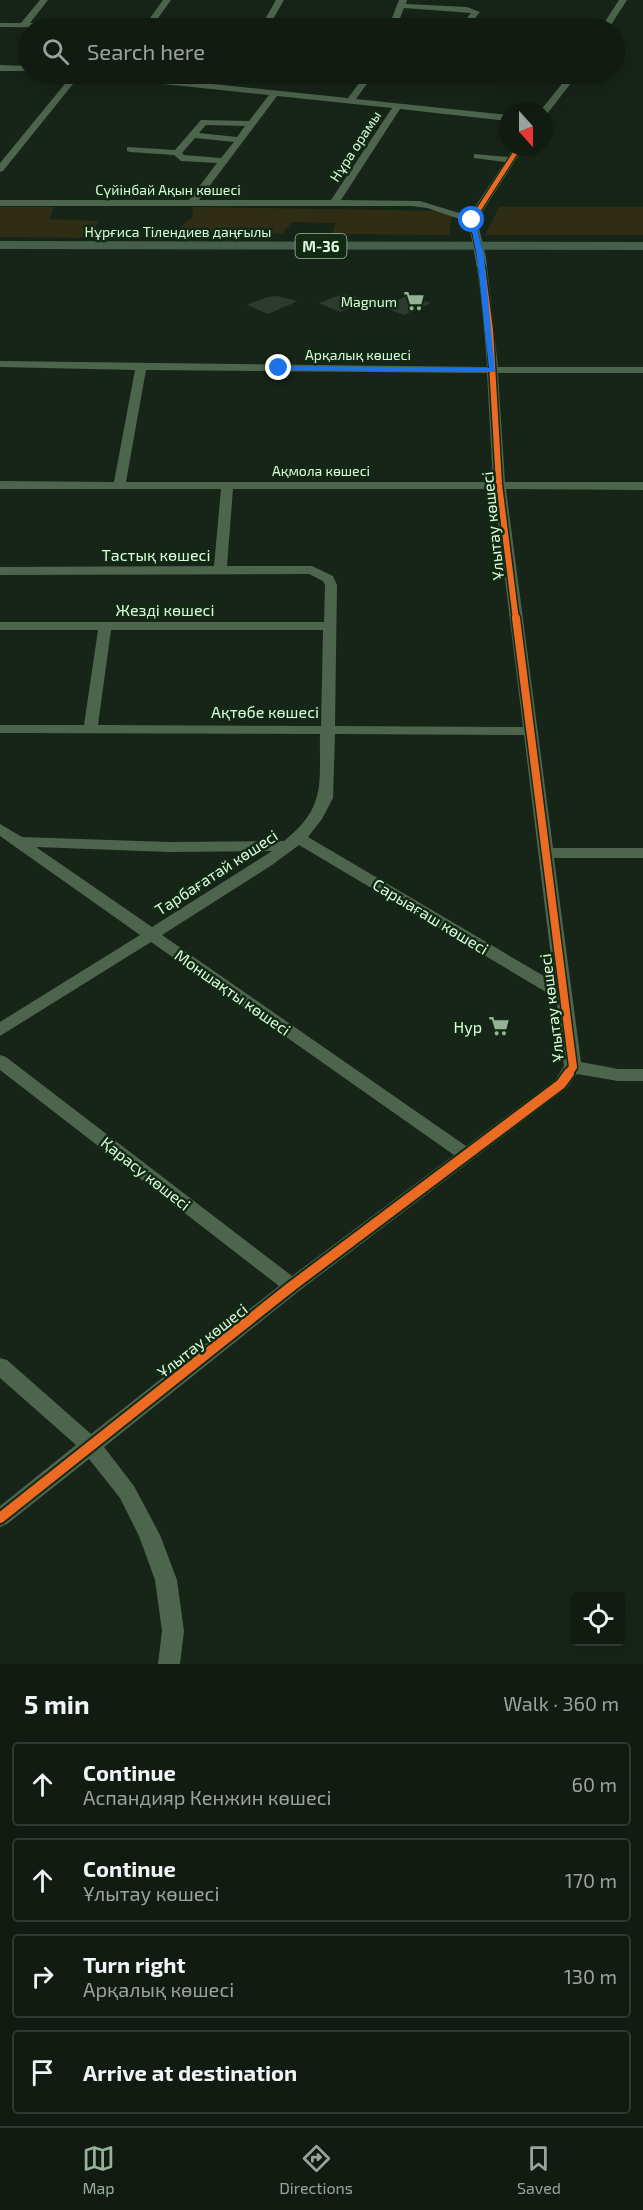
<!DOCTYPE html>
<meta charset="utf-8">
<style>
body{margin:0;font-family:"Exo 2",sans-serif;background:#1e2820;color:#f1f3f6}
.controls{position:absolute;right:18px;bottom:18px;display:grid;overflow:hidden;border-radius:6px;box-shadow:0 6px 24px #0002}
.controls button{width:54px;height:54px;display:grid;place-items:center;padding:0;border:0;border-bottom:2px solid #303932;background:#111b12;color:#f1f3f6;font:30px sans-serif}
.compass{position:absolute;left:499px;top:102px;width:54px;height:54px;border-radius:50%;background:#111b12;box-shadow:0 6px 24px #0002;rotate:159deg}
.stop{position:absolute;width:18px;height:18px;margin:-14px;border:4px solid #1a73e8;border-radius:50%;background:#fff}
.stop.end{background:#1a73e8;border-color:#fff;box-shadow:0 2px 6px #0008}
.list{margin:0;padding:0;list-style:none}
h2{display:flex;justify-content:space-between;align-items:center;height:78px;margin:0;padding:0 24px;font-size:26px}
h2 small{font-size:20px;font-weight:400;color:#9ca19f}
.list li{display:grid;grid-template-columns:39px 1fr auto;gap:18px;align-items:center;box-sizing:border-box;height:84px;margin:0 12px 12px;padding:0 12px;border:2px solid #303932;border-radius:6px}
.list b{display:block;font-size:22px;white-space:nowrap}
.list p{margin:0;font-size:20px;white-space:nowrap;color:#9ca19f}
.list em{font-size:20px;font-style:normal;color:#9ca19f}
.icon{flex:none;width:33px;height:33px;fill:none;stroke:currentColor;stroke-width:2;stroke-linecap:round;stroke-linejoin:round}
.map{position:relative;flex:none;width:643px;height:1664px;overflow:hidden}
.search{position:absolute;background:#111b12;box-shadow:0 6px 24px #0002;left:18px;right:18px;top:18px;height:66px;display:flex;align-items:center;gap:15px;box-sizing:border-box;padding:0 21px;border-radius:33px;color:#9ca19f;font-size:22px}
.sheet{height:462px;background:#111b12}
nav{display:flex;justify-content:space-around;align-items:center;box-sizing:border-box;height:84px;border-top:2px solid #303932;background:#111b12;font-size:16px;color:#9ca19f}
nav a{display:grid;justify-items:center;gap:3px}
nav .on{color:#97b198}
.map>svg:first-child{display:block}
</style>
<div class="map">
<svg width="643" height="1664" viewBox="0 0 643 1664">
<rect width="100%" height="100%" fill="#172418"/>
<path fill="#2f2e15" d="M0,207h54l-4,12 48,2 -7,17 -91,-1z
M193,207l260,4 -4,24 -117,-1 4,-11 -44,-1 -10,12 -107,-2 17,-15z
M499,207h144v28h-158z"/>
<path fill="#2c3b2d" d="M343,294l6,1 20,5 -29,12 -21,-9z
M409,295l22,8 -27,12 -22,-8z
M277,296l21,5 -30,13 -21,-9 20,-8z"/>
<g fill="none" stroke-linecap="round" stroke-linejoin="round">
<path fill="#4d644d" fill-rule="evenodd" d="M40,0h8l-18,23 94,3 4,2 -128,-1v-4h21z
M163,0h8l-20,28h-8z
M276,0h8l-16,28h-8z
M399,0h8l-1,4 61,3 13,5 -13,16h-8l12,-15 -67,-5 -8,20h-8z
M619,0h8l-18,28h-8z
M0,65l28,1v5h-28z
M73,74h8l-78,97 -3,1v-9z
M93,74h23l232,24 18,-24h8l-18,25 152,16v6l-108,-12 -59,91 79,1 49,15 36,-54 -31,-4v-4l34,3 6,-10h10l-47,73 9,37 12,110h145v6h-145l7,109h138v8l-137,-1 47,359h90v10h-89l27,204 37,7h25v12h-25l-41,-7 -10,14 -268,203 -195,156 30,39 26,49 17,45 7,51 -4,33h-22l4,-33 -7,-51 -16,-44 -19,-38 -31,-39 -82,65 -7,3v-21l76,-61 -76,-67v-20l7,2 84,74 188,-148 -279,-216v-15l6,2 286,219 162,-121 -303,-213 -151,94v-14l140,-87 -140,-99v-12l22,13 147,5 115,-1c43,-34 35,-58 36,-107l-320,-1v-8h84l14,-95h-98v-8h324l1,-37 -2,-4 -14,-7 -309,1v-8l214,-1 7,-77h-221v-8l114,1 21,-112 -135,-3v-6l487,6c-3,-49 -8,-98 -19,-145l-41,-14 -16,-2h-411v-6h189l28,-37 -36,-2 -7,-6 -44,-3 -3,-1v-4l48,3 26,-30 48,1 20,-26 -172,-18zM277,96l115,12 -61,92h-132zM206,125l39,1 -8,11 -38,-4zM195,138l39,4 -13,16 -37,-3 -2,-2zM146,370l341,3 6,109h-367zM233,489h261l29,238 -188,-1 2,-141 -4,-9 -21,-10h-85zM111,630h212l-2,96 -223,-1zM335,734l189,1 30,247 -246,-145 14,-18 11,-21zM299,845l257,153 8,68 -9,14 -89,66 -304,-211 110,-70zM36,847l133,5 103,-1 -120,76z
M570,74h8l-31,40 -3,1v-4h-4z"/>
<path fill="#465f4c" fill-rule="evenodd" d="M0,241l643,1v8l-643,-1z"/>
<g stroke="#122914" stroke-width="7">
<path id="cycleway-far3" d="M483,270l-11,-50 47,-73"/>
</g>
<g stroke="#122914" stroke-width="9">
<path id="cycleway-far2" d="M482,268l8,62 9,154 17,136"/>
</g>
<g stroke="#122914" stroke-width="11">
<path id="cycleway-far1" d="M516,618l57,449 -5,7"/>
</g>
<g stroke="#122914" stroke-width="14">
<path id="cycleway" d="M0,1518l292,-232 269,-202 8,-11"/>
</g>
<use href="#cycleway-far3" stroke="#ed6a23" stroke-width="4.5"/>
<use href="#cycleway-far2" stroke="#ed6a23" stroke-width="6"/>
<use href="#cycleway-far1" stroke="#ed6a23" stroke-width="8"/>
<use href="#cycleway" stroke="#ed6a23" stroke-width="10"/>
</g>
<path fill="#1a73e8" d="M470,219l5,1 9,37 11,115 -218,-2 2,-4 210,2 -12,-111z"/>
<defs>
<g id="supermarket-bare" transform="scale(1.62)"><path d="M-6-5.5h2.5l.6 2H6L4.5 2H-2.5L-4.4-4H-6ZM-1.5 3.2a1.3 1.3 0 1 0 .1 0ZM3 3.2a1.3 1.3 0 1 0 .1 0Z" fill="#97b198" stroke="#122914" stroke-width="2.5" paint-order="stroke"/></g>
</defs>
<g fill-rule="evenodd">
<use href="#supermarket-bare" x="414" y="301"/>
<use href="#supermarket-bare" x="499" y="1026"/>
</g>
<g text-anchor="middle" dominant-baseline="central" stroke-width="5" stroke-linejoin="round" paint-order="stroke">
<g font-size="14" fill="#dcfddd" stroke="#122914">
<text transform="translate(355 146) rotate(-57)">Нұра орамы</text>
<text x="168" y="189">Сүйінбай Ақын көшесі</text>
<text x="178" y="231">Нұрғиса Тілендиев даңғылы</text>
<text x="358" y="354">Арқалық көшесі</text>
<text x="321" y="470">Ақмола көшесі</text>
</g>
<g font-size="14" fill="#dcfddd" stroke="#122914" text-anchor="end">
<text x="397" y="301">Magnum</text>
</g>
<rect fill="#122914" stroke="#9fbda1" stroke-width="1.5" x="295.5" y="234" width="51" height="24" rx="4.5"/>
<g font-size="15" font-weight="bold" fill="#dcfddd">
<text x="321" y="246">M-36</text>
</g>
<g font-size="16" fill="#dcfddd" stroke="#122914">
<text transform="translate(492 526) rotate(-96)">Ұлытау көшесі</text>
<text x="156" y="554">Тастық көшесі</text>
<text x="165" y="609">Жезді көшесі</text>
<text x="265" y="711">Ақтөбе көшесі</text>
<text transform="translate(216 872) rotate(-33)">Тарбағатай көшесі</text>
<text transform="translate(431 916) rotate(31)">Сарыағаш көшесі</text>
<text transform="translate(233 992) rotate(35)">Моншақты көшесі</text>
<text transform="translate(551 1008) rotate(-97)">Ұлытау көшесі</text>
<text transform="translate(146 1173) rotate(38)">Қарасу көшесі</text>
<text transform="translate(202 1340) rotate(-38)">Ұлытау көшесі</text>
</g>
<g font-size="16" fill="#dcfddd" stroke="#122914" text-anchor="end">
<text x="482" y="1026">Нур</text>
</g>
</g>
</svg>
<div class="controls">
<button><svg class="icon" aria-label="locate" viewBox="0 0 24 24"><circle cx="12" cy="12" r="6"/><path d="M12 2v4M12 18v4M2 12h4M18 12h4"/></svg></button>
</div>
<svg class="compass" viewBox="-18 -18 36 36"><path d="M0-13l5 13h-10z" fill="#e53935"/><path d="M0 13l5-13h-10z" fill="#9ca19f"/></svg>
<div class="stop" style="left:472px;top:220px"></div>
<div class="stop end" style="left:279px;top:368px"></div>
<div class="search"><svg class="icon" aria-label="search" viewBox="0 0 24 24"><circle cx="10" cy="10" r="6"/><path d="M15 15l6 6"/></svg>Search here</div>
</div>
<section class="sheet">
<h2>5 min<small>Walk · 360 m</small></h2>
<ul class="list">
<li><svg class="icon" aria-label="ahead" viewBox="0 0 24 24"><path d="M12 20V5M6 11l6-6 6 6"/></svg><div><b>Continue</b><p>Аспандияр Кенжин көшесі</p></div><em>60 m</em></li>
<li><svg class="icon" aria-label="ahead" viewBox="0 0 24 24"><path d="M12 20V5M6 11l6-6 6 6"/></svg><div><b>Continue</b><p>Ұлытау көшесі</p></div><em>170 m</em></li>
<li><svg class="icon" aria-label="right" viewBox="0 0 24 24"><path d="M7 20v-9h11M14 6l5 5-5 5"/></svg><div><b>Turn right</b><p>Арқалық көшесі</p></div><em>130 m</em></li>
<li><svg class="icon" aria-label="arrive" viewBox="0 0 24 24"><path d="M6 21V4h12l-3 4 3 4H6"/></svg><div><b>Arrive at destination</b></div></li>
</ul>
</section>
<nav>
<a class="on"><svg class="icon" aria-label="map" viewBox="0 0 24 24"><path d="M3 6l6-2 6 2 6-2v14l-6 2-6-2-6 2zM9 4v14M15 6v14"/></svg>Map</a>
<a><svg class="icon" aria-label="directions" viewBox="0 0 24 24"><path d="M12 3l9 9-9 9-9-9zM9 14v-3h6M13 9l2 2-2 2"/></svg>Directions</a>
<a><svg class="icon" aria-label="saved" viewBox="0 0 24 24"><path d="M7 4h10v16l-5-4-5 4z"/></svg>Saved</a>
</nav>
